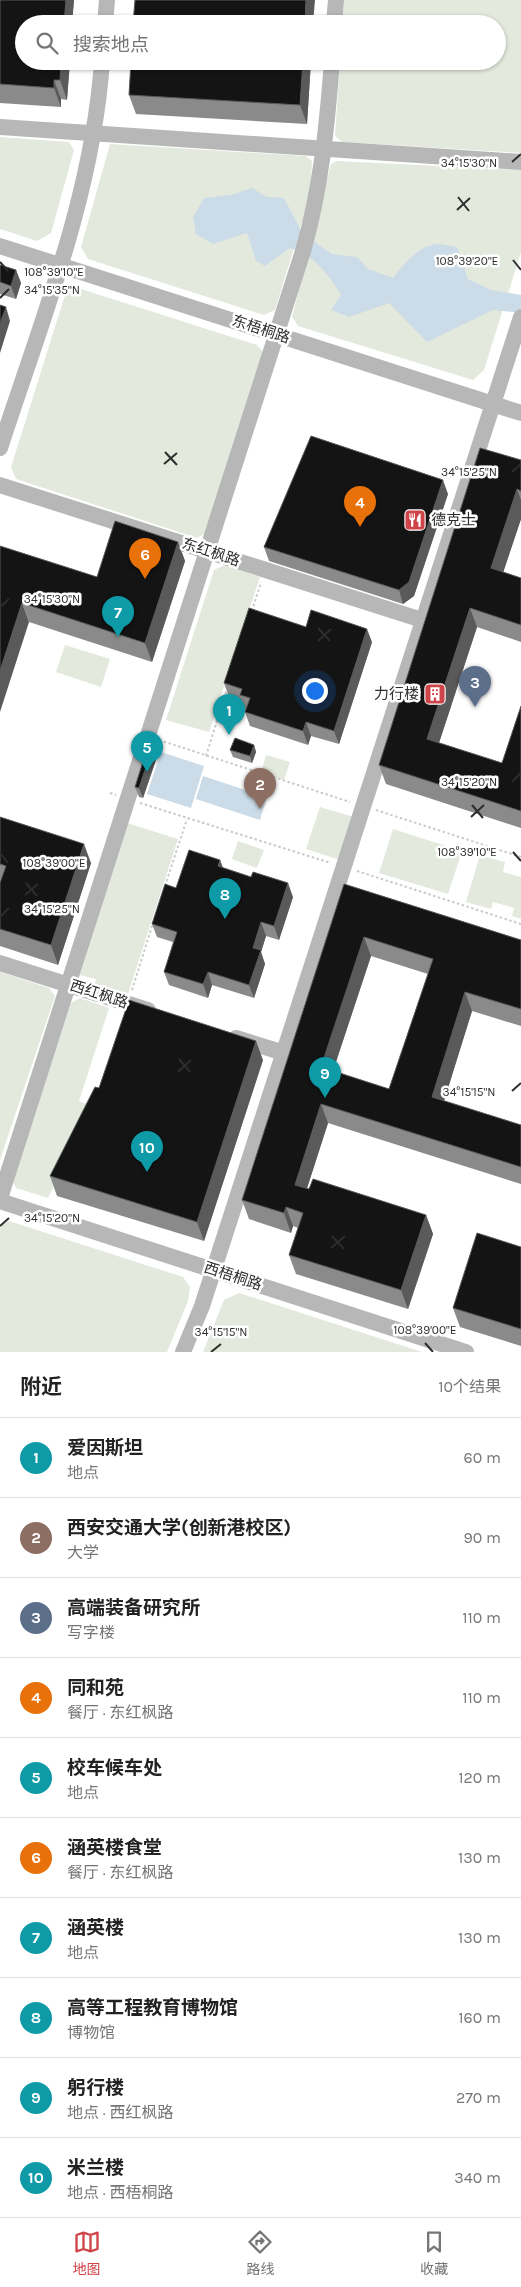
<!DOCTYPE html>
<html lang="zh">
<meta charset="utf-8">
<style>
body{margin:0;font-family:Karla,"Noto Sans SC",sans-serif;background:#f6f6f6;color:#222}
.you{position:absolute;left:314px;top:690px;width:18px;height:18px;margin:-12px;border:4px solid #fff;border-radius:50%;background:#1a73e8;box-shadow:0 0 0 8px #1a73e833}
.badge{display:grid;place-items:center;width:32px;height:32px;border-radius:50%;background:#cf4449;color:#fff;font-size:16px;font-weight:700}
.pin{position:absolute;translate:-50% -41px;filter:drop-shadow(0 1px 2px #0008)}
.pin::after{content:'';position:absolute;top:26px;width:18px;height:15px;background:inherit;clip-path:polygon(0 0,100% 0,50% 100%)}
.list{margin:0;padding:0;list-style:none}
h2{display:flex;justify-content:space-between;align-items:center;height:65px;margin:0;padding:0 20px;font-size:21px}
h2 small{font-size:16px;font-weight:400;color:#767676}
.list li{display:grid;grid-template-columns:32px 1fr auto;gap:15px;align-items:center;box-sizing:border-box;height:80px;padding:0 20px;border-top:1px solid #e0e0e0}
.list b{display:block;font-size:19px;white-space:nowrap}
.list p{margin:0;font-size:16px;white-space:nowrap;color:#767676}
.list em{font-size:16px;font-style:normal;color:#767676}
.icon{flex:none;width:28px;height:28px;fill:none;stroke:currentColor;stroke-width:2;stroke-linecap:round;stroke-linejoin:round}
.map{position:relative;flex:none;width:521px;height:1352px;overflow:hidden}
.search{position:absolute;background:#fff;box-shadow:0 1px 4px #0004;left:15px;right:15px;top:15px;height:55px;display:flex;align-items:center;gap:12px;box-sizing:border-box;padding:0 18px;border-radius:28px;color:#767676;font-size:19px}
.sheet{height:865px;background:#fff}
nav{display:flex;justify-content:space-around;align-items:center;box-sizing:border-box;height:70px;border-top:1px solid #e0e0e0;background:#fff;font-size:14px;color:#767676}
nav a{display:grid;justify-items:center;gap:2px}
nav .on{color:#cf4449}
.map>svg:first-child{display:block}
</style>
<div class="map">
<svg width="521" height="1352" viewBox="0 0 521 1352">
<rect width="100%" height="100%" fill="#fff"/>
<path fill="#e3e9dd" d="M344,0h177v153l-179,-11 -7,-6 5,-75h157v-37h-155z
M0,137l69,5 5,8 -23,83 -14,8 -37,-12z
M110,144l196,12 6,5 -2,35 -35,114 -11,5 -176,-56 -7,-12z
M337,161l184,9v82l-37,118 -11,10 -175,-54 -6,-9 39,-153z
M81,289l176,56 8,9 -59,179 -9,5 -181,-59 -5,-12 54,-172z
M225,565l35,12 -51,155 -43,-12 48,-150z
M65,645l45,14 -9,28 -45,-15z
M266,755l24,7 -6,18 -23,-7z
M320,807l37,11 -14,43 -37,-12z
M127,823l51,16 -50,155 -33,-10 1,-5 -16,-4z
M393,829l69,22 -14,43 -69,-21z
M238,841l26,9 -7,18 -25,-9z
M480,855l25,7 -2,10 18,5v42l-9,-3 2,-8 -21,-6 -2,7 -25,-7z
M0,972l49,16 6,8 -55,164z
M80,998l29,10 -30,93 13,5 -44,92 -32,-10 -3,-7 58,-178z
M9,1221l174,56 7,10 -2,14 -21,51h-167v-126z
M239,1293l183,59h-219l21,-52z"/>
<path fill="#cbdbe7" d="M252,188l15,9 17,1 19,36 29,20 25,3 11,12 25,9c11,-14 25,-32 44,-34 6,0 14,2 20,3l11,32 23,11 30,5v18l-28,-3 -66,32 -38,-39 -40,14 -18,-7 10,-15c-12,-20 -28,-41 -51,-47l-25,18 -9,-5 -9,-28 -34,11 -17,-10 -3,-17 11,-19 27,-3z
M161,752l43,14 -13,42 -44,-14z
M203,776l64,21 -7,23 -64,-21z"/>
<g fill="none" stroke-linecap="round" stroke-linejoin="round">
<path stroke="#cacaca" stroke-width="2" stroke-dasharray="2.5 2.5" stroke-linecap="butt" d="M252,611l9,-29
M159,740l191,62
M206,756l21,-67
M110,793l6,2
M140,803l191,60
M376,810l145,47
M357,871l164,53
M165,886l22,-67
M132,990l21,-67"/>
<path stroke="#b7b7b7" stroke-width="16" d="M105,24l2,-24
M334,24l2,-24
M0,127l521,35
M0,246l521,167
M0,448c41,-126 93,-253 102,-387
M0,485l422,135
M0,963l148,47
M236,1038l48,15
M0,1198l303,-947c18,-62 24,-125 29,-190
M0,1201l466,151
M183,1352l19,-46 319,-989"/>
</g>
<path fill="#8a8a8a" fill-rule="evenodd" d="M0,0h74l-2,24 -48,37h46l-3,39 -6,-1v8l-61,-4z
M131,61h180l-4,63 -171,-10 -7,-19z
M0,265l16,5 5,13 -5,16 -16,-5z
M521,460v59l-18,53 18,6v64l-44,-15 -38,116 63,20 19,-57v122l-135,-44 -7,-19z
M448,494l-34,102 -11,8 -134,-43 -5,-14z
M178,542l7,19 -33,101 -123,-40 -29,-76 97,31z
M306,627l66,15 -33,102 -28,-8 -3,9 -58,-19 -5,-14 1,-3h-1l-3,-8 -13,-4 -5,-14z
M254,745l2,7 -4,11 -19,-6 -3,-7z
M160,748l-17,50 -4,-1 -4,-10z
M0,817l91,46 -33,102 -58,-19z
M220,860l3,8 70,29 -14,43 -13,-4 -5,16 4,12 -11,34 -42,-13 -4,13 -39,-13 -5,-13 9,-30 -16,-5 -5,-13 24,-36z
M344,884l177,56v86l-49,-15 -28,90 77,24v59l-193,-61 -21,65 119,27 7,19 -25,75 -112,-35 -7,-19 9,-27 -5,-2 -2,7 -42,-14 -7,-19zM371,956l57,18 -39,115 -56,-18z
M263,1060l-59,181 -147,-45 -7,-20 49,-88z
M521,1247v99l-61,-19 -7,-19z"/>
<path fill="#5a5a5a" d="M66,0h8l-2,24h-8z
M306,0h9l-2,24h-8z
M61,61h9l-3,39 -7,-20z
M303,61h8l-4,63 -7,-19z
M54,80l7,19v8l-7,-19z
M16,270l5,13 -5,16 -5,-13z
M6,307l4,14 -10,32v-29z
M443,480l5,14 -34,102 -11,8 -4,-14z
M517,489l4,11v19l-23,69 -7,-20z
M178,542l7,19 -33,101 -7,-19z
M22,603l7,19 -29,90v-41z
M470,608l7,19 -43,131 -7,-19z
M367,629l5,13 -33,102 -5,-13z
M306,722l5,14 -3,9 -5,-14z
M156,737l4,11 -17,50 -4,-10z
M254,745l2,7 -4,11 -2,-7z
M84,844l7,19 -33,102 -7,-20z
M220,860l5,13 -7,-7z
M288,883l5,14 -14,43 -5,-14z
M261,922l5,14 -5,16 4,12 -11,34 -5,-13 4,-37z
M364,937l7,19 -43,130 -7,-19z
M208,972l4,13 -4,13 -5,-14z
M465,992l7,19 -33,106 -7,-20z
M256,1041l7,19 -59,181 -7,-19z
M321,1104l7,19 -26,81 -7,-19z
M286,1207l7,19 -2,7 -7,-20z
M426,1215l7,19 -25,75 -7,-19z"/>
<path fill="#141414" stroke="#5a5a5a" fill-rule="evenodd" d="M0,0h66l-2,24h-40v37h37l-1,19h-6v8l-54,-4z
M135,0h171l-1,24h-172z
M131,61h172l-3,44 -171,-10z
M0,265l16,5 -5,16 -11,-4z
M0,305l6,2 -6,17z
M311,436l132,44 -34,102 -10,8 -135,-43z
M480,448l41,12v31l-4,-2 -26,79 30,10v47l-51,-17 -43,131 75,24 19,-57v105l-142,-46z
M115,521l63,21 -33,101 -123,-40 -22,68v-125l97,31z
M249,608l57,19 5,-17 56,19 -33,102 -28,-9 -3,9 -58,-19 5,-14 -10,-3 2,-6 -18,-6z
M151,736l5,1 -17,51 -4,-1z
M235,738l19,7 -4,11 -20,-6z
M0,817l84,27 -33,101 -51,-16v-46l6,-17 -6,-2z
M189,850l31,10 -2,6 33,11 2,-5 35,11 -14,43 -13,-4 -8,26 8,2 -12,35 -41,-13 -5,12 -39,-12 13,-40 -25,-8 13,-40 11,4z
M344,884l177,56v69l-56,-17 -33,105 89,28v42l-200,-63 -26,81 14,4 4,-10 113,36 -25,75 -112,-35 14,-42 -17,-6 -2,6 -42,-13zM364,937l69,22 -44,130 -68,-22z
M129,1000l127,41 -59,181 -147,-46 45,-89 4,1z
M477,1233l44,14v82l-68,-21z"/>
<path fill="none" stroke="#2d2d2d" stroke-width="2" d="M512,162l9,-8M458,197l11,14M457,210l13,-12M513,260l8,10M0,262l8,9M0,298l9,-9M165,452l12,13M164,464l13,-11M512,472l9,-8M0,607l9,-8M318,628l12,13M318,641l13,-12M512,782l9,-9M472,805l11,13M471,817l13,-12M513,852l8,9M0,853l8,10M26,883l11,13M25,895l13,-11M0,917l9,-9M179,1059l11,13M178,1072l13,-12M512,1091l9,-8M0,1226l9,-8M332,1236l12,13M331,1248l14,-12M425,1343l8,9M211,1352l10,-8"/>
<defs>
<g id="restaurant-square" transform="scale(1.125)"><rect x="-9" y="-9" width="18" height="18" rx="4" fill="#cf4449" stroke="#fff"/><path d="M-5-6h1v4h1v-4h1v4h1v-4h1v5L-1.5 .5V6h-2V.5L-5-1ZM5-6V6H3V1.5H1.5Q1.5-4 5-6Z" fill="#fff"/></g>
<g id="building-square" transform="scale(1.125)"><rect x="-9" y="-9" width="18" height="18" rx="4" fill="#cf4449" stroke="#fff"/><path d="M-4-6H4V6H1V3H-1V6H-4ZM-2.5-4.3h1.7v1.8h-1.7ZM.8-4.3h1.7v1.8H.8ZM-2.5-1h1.7V.8h-1.7ZM.8-1h1.7V.8H.8Z" fill="#fff"/></g>
</defs>
<g fill-rule="evenodd">
<use href="#restaurant-square" x="415" y="520"/>
<use href="#building-square" x="435" y="694"/>
</g>
<g text-anchor="middle" dominant-baseline="central" stroke-width="5" stroke-linejoin="round" paint-order="stroke">
<g font-size="15" fill="#2d2d2d" stroke="#fff">
<text transform="translate(261 329) rotate(18)">东梧桐路</text>
<text transform="translate(211 552) rotate(18)">东红枫路</text>
<text transform="translate(99 994) rotate(18)">西红枫路</text>
<text transform="translate(233 1276) rotate(18)">西梧桐路</text>
</g>
<g font-size="15" fill="#2d2d2d" stroke="#fff" text-anchor="start">
<text x="431" y="520">德克士</text>
<text x="419" y="694" text-anchor="end">力行楼</text>
</g>
</g>
<g font-size="12" text-anchor="middle" fill="#2d2d2d" stroke="#fff" stroke-width="5" stroke-linejoin="round" paint-order="stroke">
<text x="469" y="167">34°15'30"N</text>
<text x="467" y="265">108°39'20"E</text>
<text x="54" y="276">108°39'10"E</text>
<text x="52" y="294">34°15'35"N</text>
<text x="469" y="476">34°15'25"N</text>
<text x="52" y="603">34°15'30"N</text>
<text x="469" y="786">34°15'20"N</text>
<text x="467" y="856">108°39'10"E</text>
<text x="54" y="867">108°39'00"E</text>
<text x="52" y="913">34°15'25"N</text>
<text x="469" y="1096">34°15'15"N</text>
<text x="52" y="1222">34°15'20"N</text>
<text x="425" y="1334">108°39'00"E</text>
<text x="221" y="1336">34°15'15"N</text>
</g>
</svg>
<div class="you"></div>
<div class="pin badge" style="left:229px;top:735px;background:#0f9aa8">1</div>
<div class="pin badge" style="left:260px;top:809px;background:#8d6e63">2</div>
<div class="pin badge" style="left:475px;top:707px;background:#5c6f8a">3</div>
<div class="pin badge" style="left:360px;top:527px;background:#e8710a">4</div>
<div class="pin badge" style="left:147px;top:772px;background:#0f9aa8">5</div>
<div class="pin badge" style="left:145px;top:579px;background:#e8710a">6</div>
<div class="pin badge" style="left:118px;top:637px;background:#0f9aa8">7</div>
<div class="pin badge" style="left:225px;top:919px;background:#0f9aa8">8</div>
<div class="pin badge" style="left:325px;top:1098px;background:#0f9aa8">9</div>
<div class="pin badge" style="left:147px;top:1172px;background:#0f9aa8">10</div>
<div class="search"><svg class="icon" aria-label="search" viewBox="0 0 24 24"><circle cx="10" cy="10" r="6"/><path d="M15 15l6 6"/></svg>搜索地点</div>
</div>
<section class="sheet">
<h2>附近<small>10个结果</small></h2>
<ul class="list">
<li><span class="badge" style="background:#0f9aa8">1</span><div><b>爱因斯坦</b><p>地点</p></div><em>60 m</em></li>
<li><span class="badge" style="background:#8d6e63">2</span><div><b>西安交通大学(创新港校区)</b><p>大学</p></div><em>90 m</em></li>
<li><span class="badge" style="background:#5c6f8a">3</span><div><b>高端装备研究所</b><p>写字楼</p></div><em>110 m</em></li>
<li><span class="badge" style="background:#e8710a">4</span><div><b>同和苑</b><p>餐厅 · 东红枫路</p></div><em>110 m</em></li>
<li><span class="badge" style="background:#0f9aa8">5</span><div><b>校车候车处</b><p>地点</p></div><em>120 m</em></li>
<li><span class="badge" style="background:#e8710a">6</span><div><b>涵英楼食堂</b><p>餐厅 · 东红枫路</p></div><em>130 m</em></li>
<li><span class="badge" style="background:#0f9aa8">7</span><div><b>涵英楼</b><p>地点</p></div><em>130 m</em></li>
<li><span class="badge" style="background:#0f9aa8">8</span><div><b>高等工程教育博物馆</b><p>博物馆</p></div><em>160 m</em></li>
<li><span class="badge" style="background:#0f9aa8">9</span><div><b>躬行楼</b><p>地点 · 西红枫路</p></div><em>270 m</em></li>
<li><span class="badge" style="background:#0f9aa8">10</span><div><b>米兰楼</b><p>地点 · 西梧桐路</p></div><em>340 m</em></li>
</ul>
</section>
<nav>
<a class="on"><svg class="icon" aria-label="map" viewBox="0 0 24 24"><path d="M3 6l6-2 6 2 6-2v14l-6 2-6-2-6 2zM9 4v14M15 6v14"/></svg>地图</a>
<a><svg class="icon" aria-label="directions" viewBox="0 0 24 24"><path d="M12 3l9 9-9 9-9-9zM9 14v-3h6M13 9l2 2-2 2"/></svg>路线</a>
<a><svg class="icon" aria-label="saved" viewBox="0 0 24 24"><path d="M7 4h10v16l-5-4-5 4z"/></svg>收藏</a>
</nav>
